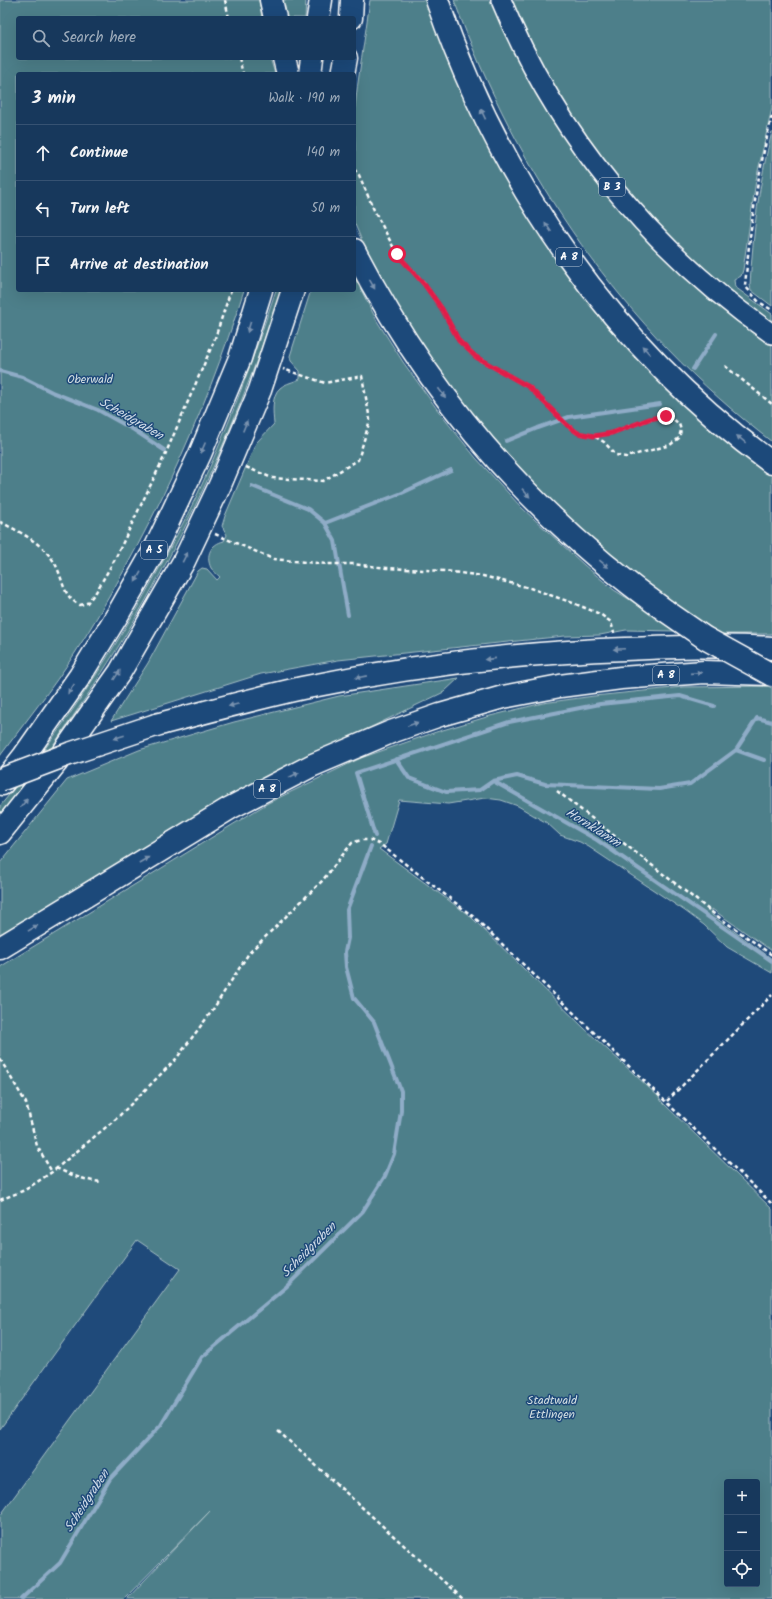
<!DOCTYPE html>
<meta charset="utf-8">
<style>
body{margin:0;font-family:Kalam,sans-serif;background:#244365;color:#f1f3f6}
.controls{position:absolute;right:12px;bottom:12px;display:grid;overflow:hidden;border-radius:4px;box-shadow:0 4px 16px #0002}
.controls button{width:36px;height:36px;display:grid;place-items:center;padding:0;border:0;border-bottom:1px solid #365272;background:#17385c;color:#f1f3f6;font:20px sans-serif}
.stop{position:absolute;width:12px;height:12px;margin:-9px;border:3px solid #e11d48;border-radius:50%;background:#fff}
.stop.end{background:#e11d48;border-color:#fff;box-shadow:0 1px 4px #0008}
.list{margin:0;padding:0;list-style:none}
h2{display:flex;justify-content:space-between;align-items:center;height:52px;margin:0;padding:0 16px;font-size:17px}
h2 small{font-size:13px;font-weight:400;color:#9eacbb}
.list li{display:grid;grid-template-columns:26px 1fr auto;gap:12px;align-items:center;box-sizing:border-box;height:56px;padding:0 16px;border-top:1px solid #365272}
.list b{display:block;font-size:15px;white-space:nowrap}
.list em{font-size:13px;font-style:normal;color:#9eacbb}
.icon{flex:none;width:22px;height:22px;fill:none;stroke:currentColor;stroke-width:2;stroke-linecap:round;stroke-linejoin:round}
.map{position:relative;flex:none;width:772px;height:1599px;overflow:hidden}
.search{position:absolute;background:#17385c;box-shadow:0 4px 16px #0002;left:16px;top:16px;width:340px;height:44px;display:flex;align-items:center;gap:10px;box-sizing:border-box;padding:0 14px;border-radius:4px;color:#9eacbb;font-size:15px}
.panel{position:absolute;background:#17385c;box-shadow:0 4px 16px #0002;left:16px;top:72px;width:340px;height:220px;border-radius:4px}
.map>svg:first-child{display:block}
</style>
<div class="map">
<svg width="772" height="1599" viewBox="0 0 772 1599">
<rect width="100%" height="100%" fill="#1f4a7a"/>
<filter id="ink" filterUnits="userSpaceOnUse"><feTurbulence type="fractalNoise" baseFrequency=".025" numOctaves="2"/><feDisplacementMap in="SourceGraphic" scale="8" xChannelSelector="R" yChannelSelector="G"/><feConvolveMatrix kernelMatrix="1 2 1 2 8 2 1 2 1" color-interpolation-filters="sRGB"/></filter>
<g filter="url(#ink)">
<path fill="#4e7f8a" stroke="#a6bfc4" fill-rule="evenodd" d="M0,0h259l3,18h-244v40h252l5,16h-257v216h226c-40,128 -97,250 -169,363 -23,36 -50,69 -75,103z
M281,0h25l-1,18h-21z
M370,0h57l24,68 17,37 15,32 33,59 249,273 7,5v160h-51l-32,-21 -2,1 -41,-29 -50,-41 -74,-70 -70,-84 -57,-87 -33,-62 -8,-19v-61c3,-13 -1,-31 0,-46 4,-38 11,-77 16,-115z
M454,0h39l65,124 195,207 19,13v98c-149,-114 -254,-266 -318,-442z
M508,0h264v108l-16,72 -13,90 -2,6 -7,4 1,7 37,27v11l-45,-33 -56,-51 -65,-76 -55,-80z
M772,132v174l-21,-16 -1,-5c3,-51 9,-104 22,-153z
M354,276l23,45 26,41 39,54 34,42 45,49 63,58 30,25 31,19 29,22 -48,-1 -26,5 -35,1 -227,24 -77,14 -150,47 37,-58 50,-92 4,-3 5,1 10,11 3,-3c-3,-3 -7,-6 -9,-9 -6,-13 0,-24 13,-27l3,-6 -5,-9 3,-10 31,-73 18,-19c-1,-10 -3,-29 6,-36 6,-5 14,-6 20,-9v-8l-9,-10 -1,-5 21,-66h43z
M276,290h5c-48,150 -116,292 -205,422 -24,35 -48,70 -76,102v-8c79,-95 144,-202 198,-313 31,-66 55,-134 78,-203z
M459,678l-15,14 -104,50 -23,9 -87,45 -230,139v-72l67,-83 72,-30 95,-28 105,-26z
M768,686l4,2v263l-60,-42v6l60,44v14l-45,-26 -23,-22 -19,-14 -96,-64 -9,-5 -20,-7 -13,-12 -14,-8 -15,-9 -17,-6 -16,-2 -37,6 -49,-4 -13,44 -7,5 91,67 114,112 75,69 3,5 110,107v390h-645l83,-88 -86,88h-124v-83l180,-247 -43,-29 -137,189v-462l268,-164 93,-45 75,-26 54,-16 53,-13 51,-7 89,-9zM727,1482h30v102h-30z"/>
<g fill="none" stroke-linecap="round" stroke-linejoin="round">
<path stroke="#8facc7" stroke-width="4" d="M693,369l23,-35
M0,371l22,6 30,15 46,18 36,20 30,20
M506,441l32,-13 31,-11 91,-13
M252,486l56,23 17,14 10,18 13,74
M325,523l77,-30 49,-23
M736,750l21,-32 15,4
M396,759l13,19 37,14 34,-2 13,-9 104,59 175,121
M493,781l24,-5 28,8 114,5 31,-5 46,-34 28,10
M375,836l-19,-63 153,-51 91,-18 80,-8 34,10
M21,1599l39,-36 50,-84 51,-54 41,-68 84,-70 77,-76 22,-35 9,-22 7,-43v-20l-27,-69 -20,-24 -8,-31 -1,-15 3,-14 -1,-28 24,-64"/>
<g stroke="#fff" stroke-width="22">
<path id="primary" d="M501,0c55,134 152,252 271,334"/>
</g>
<g stroke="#fff" stroke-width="25">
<path id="highway" d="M271,0l4,18
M437,0c62,182 178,350 335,463
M318,18l3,-18
M351,18l1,-18
M284,58l4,16
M310,74l2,-16
M343,74l3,-16
M354,250c75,146 178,266 312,361
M156,725c49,-13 97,-26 146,-37 106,-22 214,-35 323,-39 49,-2 98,-4 147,-1
M2,784l22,-28 56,-80 38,-62 37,-65 45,-95 40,-96 21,-68
M0,833l56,-70 64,-91 64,-111 36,-76 40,-95 33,-100
M0,948l230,-140 83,-43 78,-33 49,-17 63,-18 57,-11 61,-8 83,-6 68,2"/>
</g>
<path stroke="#fff" stroke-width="2.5" stroke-dasharray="4 3" stroke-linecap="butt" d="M225,0l4,18
M239,58l4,16
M772,116c-14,55 -22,113 -27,170l14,16 13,8
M354,169l5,6 15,35 23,44 27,30 18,25 17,32 17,16 53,30 38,38 11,8 16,3 18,-3 37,-14 18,-3 5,2 7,6 2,6 -2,8 -9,7 -44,12 -10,-2 -12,-13 -10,-6
M725,366l47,38
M246,467l26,11 51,3 35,-21 12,-40 -8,-44 -37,7 -42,-14
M0,522c19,9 42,21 54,40 10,16 7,34 26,43l7,-2 9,-11 19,-33 50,-104 49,-114 17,-51
M215,534l58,25 54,5h26l34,4 58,3 38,5 47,12 43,15 27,11 11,8 3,11
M557,791l156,122 59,42
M0,1059l26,44 11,43 15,26
M667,1101l105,-106
M56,1168c15,7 30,13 46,14
M0,1200l25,-10 27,-18 65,-54 59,-59 36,-48 37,-58 73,-72 30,-38 9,-3h9l11,5 94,73 297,286
M278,1431l185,168"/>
<use href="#primary" stroke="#1f4a7a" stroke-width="19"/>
<use href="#highway" stroke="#1f4a7a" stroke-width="22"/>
<g stroke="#fff" stroke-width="25" stroke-linecap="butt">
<path id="highway-bridge" d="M666,611l39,27 67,37
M0,780l69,-26 87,-29"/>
</g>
<use href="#highway-bridge" stroke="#1f4a7a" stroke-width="22"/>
</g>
<defs><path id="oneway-solid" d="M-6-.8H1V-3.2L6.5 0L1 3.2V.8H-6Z"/></defs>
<g fill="#7992af">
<use href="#oneway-solid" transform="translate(483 114) rotate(-115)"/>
<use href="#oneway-solid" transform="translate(548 227) rotate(-124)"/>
<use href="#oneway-solid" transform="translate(372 284) rotate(60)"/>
<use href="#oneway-solid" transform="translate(249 327) rotate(107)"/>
<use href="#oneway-solid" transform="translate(646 350) rotate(-133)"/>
<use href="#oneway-solid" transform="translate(442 393) rotate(53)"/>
<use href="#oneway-solid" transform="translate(245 426) rotate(-68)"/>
<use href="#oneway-solid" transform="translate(741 439) rotate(-141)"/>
<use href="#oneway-solid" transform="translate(203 448) rotate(113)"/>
<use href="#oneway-solid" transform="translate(526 493) rotate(47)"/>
<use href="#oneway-solid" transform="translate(185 557) rotate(-63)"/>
<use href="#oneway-solid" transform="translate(604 564) rotate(39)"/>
<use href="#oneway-solid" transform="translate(138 577) rotate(119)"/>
<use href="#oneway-solid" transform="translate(619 649) rotate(178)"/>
<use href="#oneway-solid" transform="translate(490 659) rotate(174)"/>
<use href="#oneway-solid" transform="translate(696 673) rotate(-4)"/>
<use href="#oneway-solid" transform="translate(117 675) rotate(-56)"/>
<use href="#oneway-solid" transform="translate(361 677) rotate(169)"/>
<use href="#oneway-solid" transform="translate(71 689) rotate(124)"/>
<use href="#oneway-solid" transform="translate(234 705) rotate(166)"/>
<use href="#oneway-solid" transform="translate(413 724) rotate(-19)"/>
<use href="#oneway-solid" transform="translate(119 737) rotate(162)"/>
<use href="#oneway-solid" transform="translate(294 775) rotate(-27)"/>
<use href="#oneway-solid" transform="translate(24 803) rotate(-52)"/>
<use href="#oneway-solid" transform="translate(144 860) rotate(-30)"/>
<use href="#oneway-solid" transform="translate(33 928) rotate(-31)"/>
</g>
</g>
<g fill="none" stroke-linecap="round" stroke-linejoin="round" filter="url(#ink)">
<path stroke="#e11d48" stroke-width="5" d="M397,254l27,30 18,25 17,32 17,16 53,30 38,38 11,8 16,3 18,-3 37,-14 17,-3"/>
</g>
<g text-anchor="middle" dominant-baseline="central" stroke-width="3" stroke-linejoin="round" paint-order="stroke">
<g fill="#1f4a7a" stroke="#bcc9d7" stroke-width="1">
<rect x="599" y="178" width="26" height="18" rx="3"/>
<rect x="556" y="248" width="26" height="18" rx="3"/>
<rect x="141" y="541" width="26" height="18" rx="3"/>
<rect x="653" y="666" width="26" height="18" rx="3"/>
<rect x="254" y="780" width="26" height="18" rx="3"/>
</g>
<g font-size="11" font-weight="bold" fill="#fff">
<text x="612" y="187">B 3</text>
<text x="569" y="257">A 8</text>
<text x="154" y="550">A 5</text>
<text x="666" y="675">A 8</text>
<text x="267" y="789">A 8</text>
</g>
<g font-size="12" fill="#d3dfe2" stroke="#1f4a7a">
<text x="90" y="379">Oberwald</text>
<text x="552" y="1400">Stadtwald<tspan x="552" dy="14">Ettlingen</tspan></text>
</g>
<g font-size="13" font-style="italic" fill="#d0dce8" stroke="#1f4a7a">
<text transform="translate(131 419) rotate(30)">Scheidgraben</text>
<text transform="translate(593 828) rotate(32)">Hornklamm</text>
<text transform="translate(309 1250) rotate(-45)">Scheidgraben</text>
<text transform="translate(87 1501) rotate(-57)">Scheidgraben</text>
</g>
</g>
</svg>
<div class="controls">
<button>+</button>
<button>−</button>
<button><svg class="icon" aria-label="locate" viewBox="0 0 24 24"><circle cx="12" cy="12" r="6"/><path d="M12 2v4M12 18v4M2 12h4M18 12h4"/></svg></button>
</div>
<div class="stop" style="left:397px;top:254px"></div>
<div class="stop end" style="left:666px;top:416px"></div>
<div class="search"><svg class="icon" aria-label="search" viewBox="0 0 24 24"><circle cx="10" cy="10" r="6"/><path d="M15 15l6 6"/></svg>Search here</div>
<section class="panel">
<h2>3 min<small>Walk · 190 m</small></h2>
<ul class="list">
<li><svg class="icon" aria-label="ahead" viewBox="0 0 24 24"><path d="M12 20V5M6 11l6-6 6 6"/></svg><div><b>Continue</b></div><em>140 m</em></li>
<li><svg class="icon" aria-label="left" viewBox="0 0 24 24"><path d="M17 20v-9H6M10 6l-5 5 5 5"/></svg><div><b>Turn left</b></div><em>50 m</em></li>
<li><svg class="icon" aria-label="arrive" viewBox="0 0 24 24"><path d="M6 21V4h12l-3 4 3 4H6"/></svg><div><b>Arrive at destination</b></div></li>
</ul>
</section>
</div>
